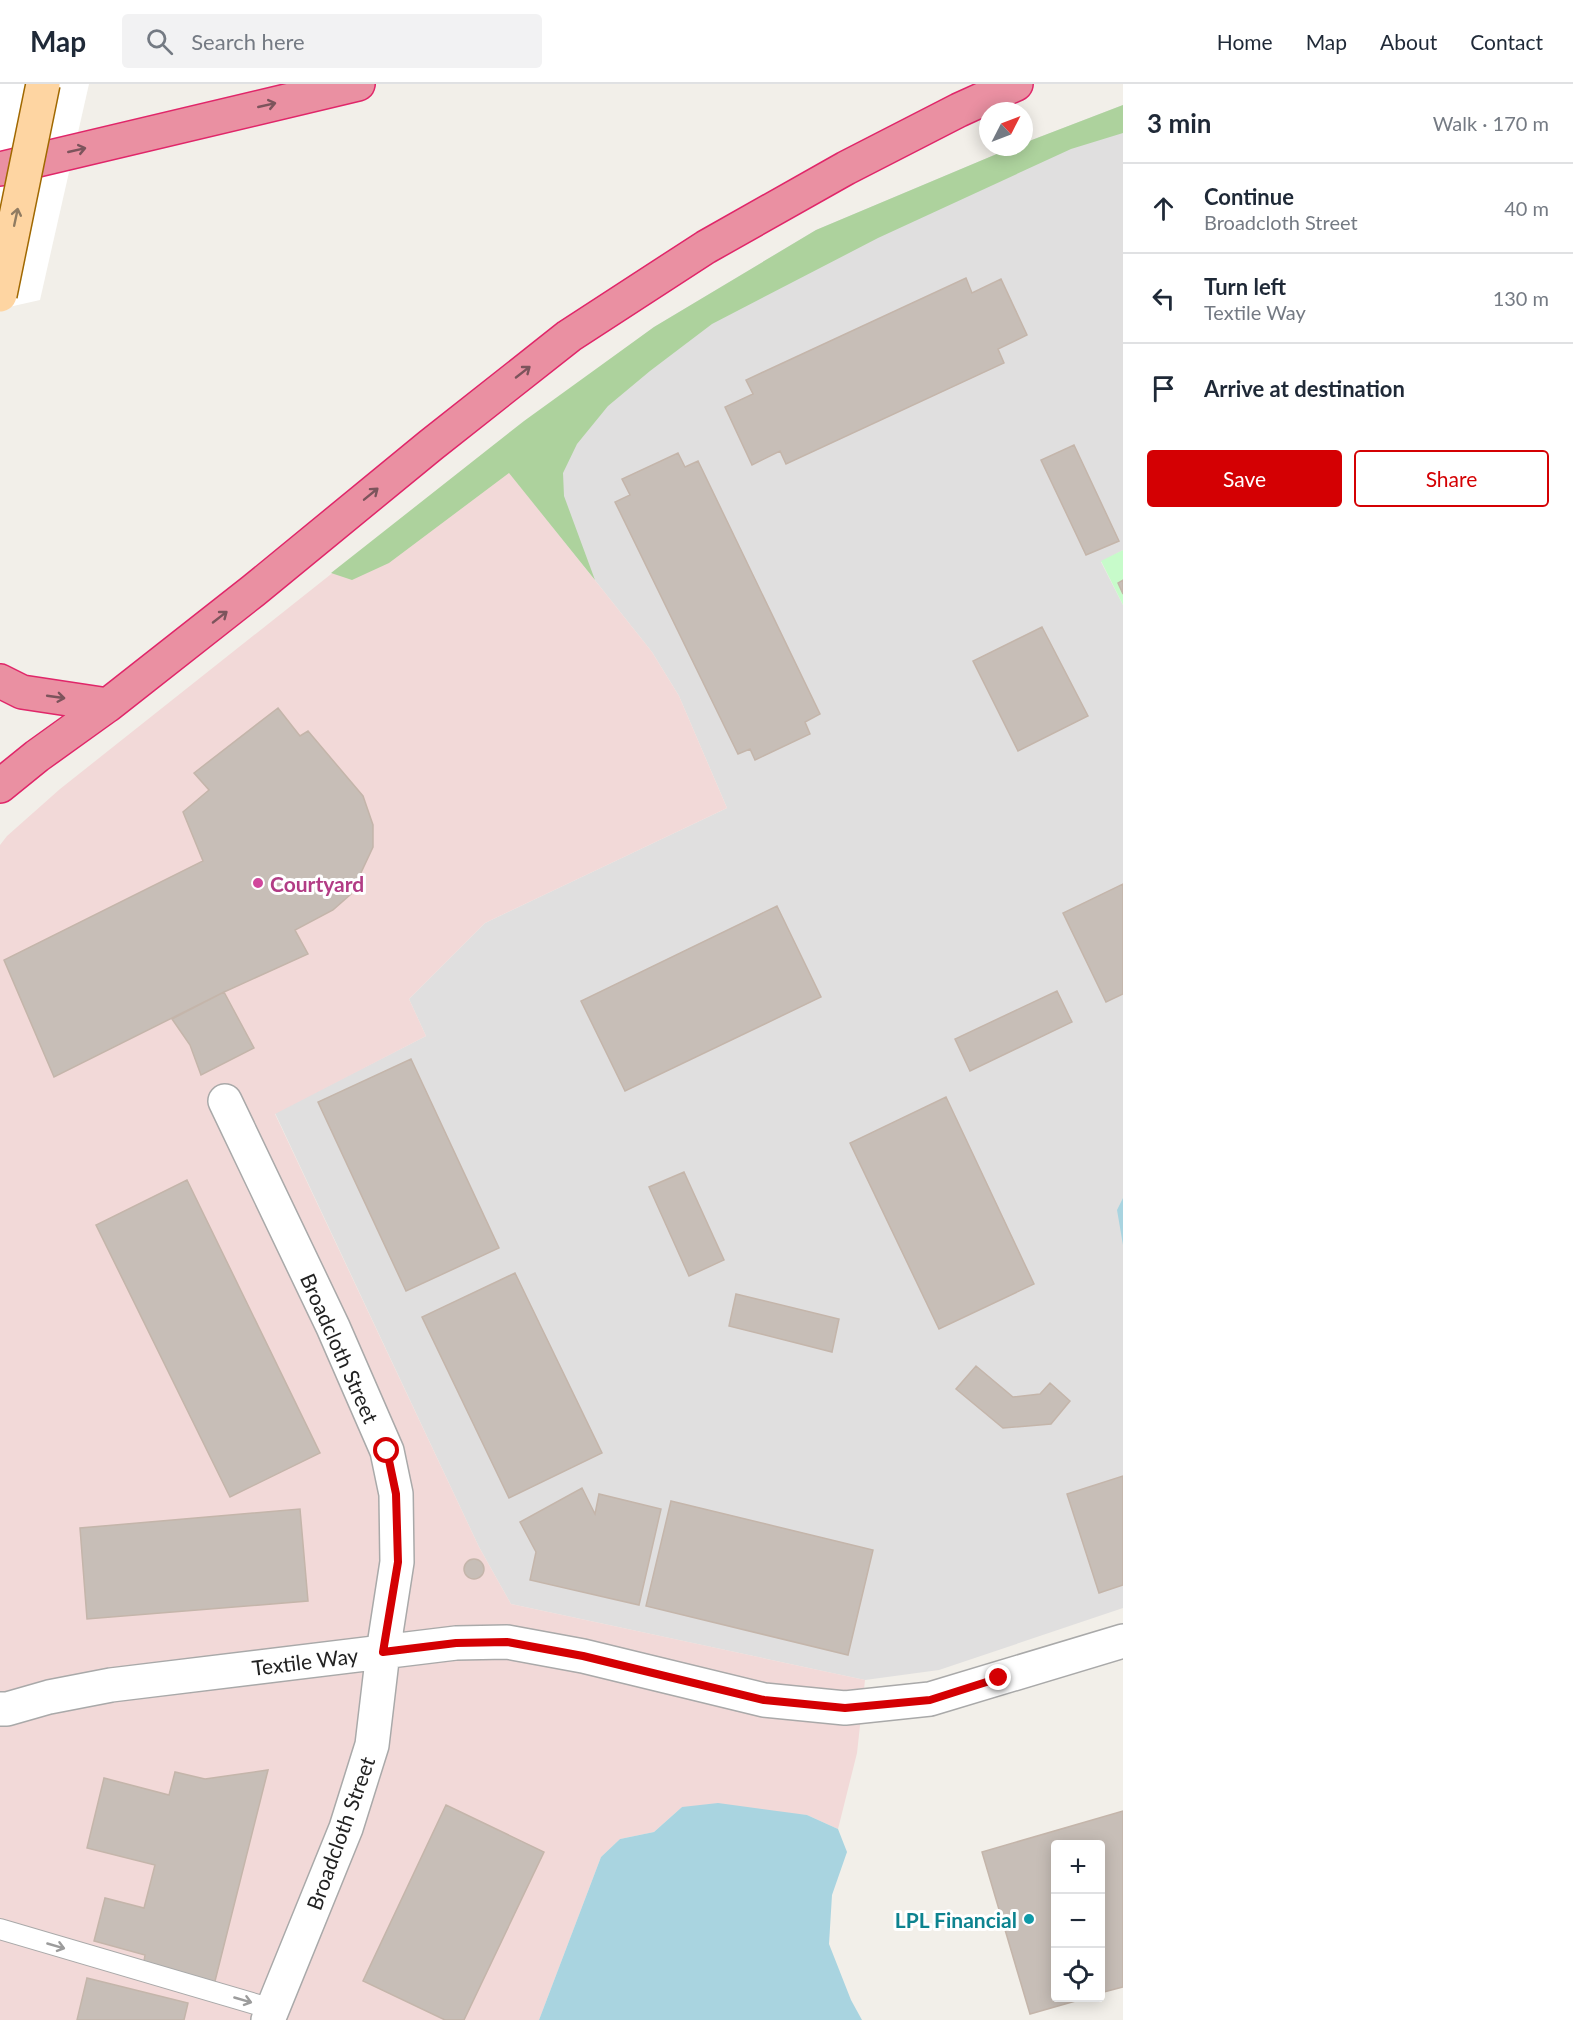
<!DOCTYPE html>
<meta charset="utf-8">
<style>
body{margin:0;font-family:Lato,sans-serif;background:#f2f2f3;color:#1f2937}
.controls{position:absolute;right:18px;bottom:18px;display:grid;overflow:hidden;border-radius:6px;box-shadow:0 3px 15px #0003}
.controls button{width:54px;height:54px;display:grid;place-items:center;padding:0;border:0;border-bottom:2px solid #e0e1e3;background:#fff;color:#1f2937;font:30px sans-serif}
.compass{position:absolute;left:979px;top:18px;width:54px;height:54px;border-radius:50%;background:#fff;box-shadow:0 3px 15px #0003;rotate:48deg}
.stop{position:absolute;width:18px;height:18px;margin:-14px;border:4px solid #d40003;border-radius:50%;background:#fff}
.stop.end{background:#d40003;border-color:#fff;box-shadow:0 2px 6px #0008}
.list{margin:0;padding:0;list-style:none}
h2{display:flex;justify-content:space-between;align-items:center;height:78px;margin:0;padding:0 24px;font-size:26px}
h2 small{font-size:20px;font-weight:400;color:#747a83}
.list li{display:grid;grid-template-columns:39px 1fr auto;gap:18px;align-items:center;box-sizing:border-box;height:90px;padding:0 24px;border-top:2px solid #e0e1e3}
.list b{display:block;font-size:22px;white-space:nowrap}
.list p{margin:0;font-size:20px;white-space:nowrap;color:#747a83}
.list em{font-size:20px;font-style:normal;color:#747a83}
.actions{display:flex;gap:12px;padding:18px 24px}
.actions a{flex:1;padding:14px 0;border:2px solid #d40003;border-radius:6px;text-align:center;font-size:21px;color:#d40003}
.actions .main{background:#d40003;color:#fff}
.icon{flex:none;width:33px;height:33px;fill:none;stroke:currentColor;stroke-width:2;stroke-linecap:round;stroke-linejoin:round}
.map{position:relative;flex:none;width:1123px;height:1936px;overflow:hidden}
header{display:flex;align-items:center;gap:36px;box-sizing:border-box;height:84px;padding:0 30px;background:#fff;border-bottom:2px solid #e0e1e3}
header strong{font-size:28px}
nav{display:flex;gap:33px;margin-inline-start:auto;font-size:21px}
.search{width:420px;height:54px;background:#f2f2f3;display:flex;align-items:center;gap:15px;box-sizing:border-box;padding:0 21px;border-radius:6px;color:#747a83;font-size:22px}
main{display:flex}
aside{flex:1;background:#fff}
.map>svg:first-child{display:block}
</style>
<header>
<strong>Map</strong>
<div class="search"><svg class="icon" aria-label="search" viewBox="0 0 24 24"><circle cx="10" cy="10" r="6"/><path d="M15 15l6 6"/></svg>Search here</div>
<nav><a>Home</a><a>Map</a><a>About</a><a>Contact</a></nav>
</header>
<main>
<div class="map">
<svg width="1123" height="1936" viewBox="0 0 1123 1936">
<rect width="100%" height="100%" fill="#f2efe9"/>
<path fill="#e0dfdf" d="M1123,21v445l-22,12 22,43v1003l-184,62 -74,10 -354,-76 -32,-57 -204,-434 151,-77 -17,-37 76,-76 242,-115 -48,-112 -27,-44 -162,-204 164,-121 162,-97 195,-82 13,-1v-4z"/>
<path fill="#f2d9d8" d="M490,364l162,204 27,44 48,112 -242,115 -76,76 17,37 -151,78 204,433 32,57 354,76 -8,73 -19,76 -31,-14 -125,-8 -28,25 -34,7 -19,18 -62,163h-539v-1175l7,-9 53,-47z"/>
<path fill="#add29d" d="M1123,21v28l-52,16 -193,89 -166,86 -62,47 -42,35 -31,38 -14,29 1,23 31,84 -86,-107 -120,90 -37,17 -21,-7 193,-152 130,-94 162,-97 195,-82 13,-1v-4z"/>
<path fill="#c7fbca" d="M1123,466v55l-22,-44z"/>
<path fill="#a9d4e0" d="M1123,1114v47l-6,-35z
M718,1719l89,12 31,14 9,23 -15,43 -3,49 22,56 11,20h-323l62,-163 19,-18 34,-7 28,-25z"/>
<path fill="#fff" d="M0,0h89l-49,216 -40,9z"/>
<path fill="#c7beb7" stroke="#c4b5aa" stroke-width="1.5" d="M966,194l6,15 29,-14 26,56 -29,14 6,14 -218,101 -6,-13 -28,14 -27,-58 28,-13 -7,-14z
M1074,361l45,96 -33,14 -45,-95z
M678,369l7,14 13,-6 122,253 -15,8 5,12 -55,26 -5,-11 -12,5 -123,-252 15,-7 -8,-16z
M1123,496v14l-5,-11z
M1042,543l46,89 -70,35 -45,-90z
M278,624l22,28 8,-5 55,65 10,29v22l-22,47 -18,16 -38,20 13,24 -84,38 -170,85 -50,-117 199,-99 -20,-49 26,-22 -15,-17z
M1123,800v110l-17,8 -43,-89z
M777,822l44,91 -196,94 -44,-90z
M1057,907l15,31 -102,49 -15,-32z
M224,908l30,56 -53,27 -11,-30 -18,-26z
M411,975l88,189 -93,43 -88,-189z
M946,1013l88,187 -95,45 -89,-186z
M684,1088l40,88 -35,16 -40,-89z
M187,1096l133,273 -90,44 -134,-272z
M515,1189l87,180 -93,45 -87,-181z
M736,1210l103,25 -7,33 -103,-26z
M976,1282l37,31 27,-3 10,-11 20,18 -19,23 -48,4 -47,-39z
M1123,1392v109l-24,8 -32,-99z
M582,1404l13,26 4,-20 62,15 -22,96 -109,-25 6,-28 -16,-30z
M671,1417l202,49 -25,105 -202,-49z
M300,1425l8,92 -221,18 -7,-91z
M464 1485a10 10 0 1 1 20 0a10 10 0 1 1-20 0Z
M268,1686l-54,215 -71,-18 2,-12 -51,-14 11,-43 39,10 11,-43 -68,-17 17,-70 65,17 6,-23 30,7z
M446,1721l98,47 -80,168h-19l-82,-39z
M1123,1727v176l-23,6v-149h-44v154h30l-56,16 -48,-162z
M87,1894l101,25 -4,17h-107z"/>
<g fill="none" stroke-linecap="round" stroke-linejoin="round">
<g stroke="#a9a9a9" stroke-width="22">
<path id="service" d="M0,1845l272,80"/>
</g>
<g stroke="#a9a9a9" stroke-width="36">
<path id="minor" d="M225,1017l108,226 54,124 9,43 1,68 -14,90 -11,93 -26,83 -78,192
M0,1625h7l42,-12 62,-12 345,-42 51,-1 76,14 181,44 81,8 85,-9 193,-58"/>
</g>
<g stroke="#e02669" stroke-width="36">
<path id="motorway" d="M0,85l358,-85
M0,597l22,11 86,13 145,-114 178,-146 138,-109 137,-89 140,-79 113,-58 57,-26
M0,702l37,-30 71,-51"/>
</g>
<use href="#service" stroke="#fff" stroke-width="20"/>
<use href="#minor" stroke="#fff" stroke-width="33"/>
<use href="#motorway" stroke="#ea90a2" stroke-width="33"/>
<g stroke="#a06800" stroke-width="36" stroke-linecap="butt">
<path id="primary-bridge" d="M0,211l43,-211"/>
</g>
<use href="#primary-bridge" stroke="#fed5a2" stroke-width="33"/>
</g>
<defs><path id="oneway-shaft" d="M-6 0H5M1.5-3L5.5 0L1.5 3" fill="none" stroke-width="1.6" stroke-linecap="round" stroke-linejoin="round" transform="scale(1.5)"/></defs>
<g stroke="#7c545c">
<use href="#oneway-shaft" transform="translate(267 21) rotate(-13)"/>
<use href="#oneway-shaft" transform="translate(77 66) rotate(-13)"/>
<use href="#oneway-shaft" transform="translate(523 288) rotate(-38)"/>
<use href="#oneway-shaft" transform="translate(371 410) rotate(-39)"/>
<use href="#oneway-shaft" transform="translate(220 533) rotate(-38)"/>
<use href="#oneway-shaft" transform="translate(56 613) rotate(8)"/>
</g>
<use stroke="#907c62" href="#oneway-shaft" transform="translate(16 133) rotate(-78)"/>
<g stroke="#9c9c9c">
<use href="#oneway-shaft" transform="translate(56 1862) rotate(16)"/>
<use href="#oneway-shaft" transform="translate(243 1916) rotate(16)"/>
</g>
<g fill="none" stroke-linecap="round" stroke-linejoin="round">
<path stroke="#d40003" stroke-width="8" d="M387,1367l9,43 2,68 -15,90 73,-9 51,-1 76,14 181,44 81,8 85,-8 69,-22"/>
</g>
<circle fill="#d1479c" stroke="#fff" stroke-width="2" cx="258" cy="799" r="6"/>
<circle fill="#0f9aa8" stroke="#fff" stroke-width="2" cx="1029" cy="1835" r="6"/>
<g text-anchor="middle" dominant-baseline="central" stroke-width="6" stroke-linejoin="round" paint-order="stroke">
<g font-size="21" font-weight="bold" fill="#b23c85" stroke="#fff" text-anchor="start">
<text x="270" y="799">Courtyard</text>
</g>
<g font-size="21" fill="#222" stroke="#fff">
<text transform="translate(340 1264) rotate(66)">Broadcloth Street</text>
<text transform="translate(305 1577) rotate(-7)">Textile Way</text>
<text transform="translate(340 1749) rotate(-70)">Broadcloth Street</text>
</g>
<g font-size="21" font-weight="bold" fill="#0d838f" stroke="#fff" text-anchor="end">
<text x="1017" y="1835">LPL Financial</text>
</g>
</g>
</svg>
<div class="controls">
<button>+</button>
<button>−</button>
<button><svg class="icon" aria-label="locate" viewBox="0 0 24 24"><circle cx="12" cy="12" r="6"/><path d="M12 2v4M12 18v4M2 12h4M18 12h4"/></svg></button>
</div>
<svg class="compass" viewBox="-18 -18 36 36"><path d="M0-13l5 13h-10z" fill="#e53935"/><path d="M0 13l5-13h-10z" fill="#747a83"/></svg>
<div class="stop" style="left:387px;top:1367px"></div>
<div class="stop end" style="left:999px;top:1594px"></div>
</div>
<aside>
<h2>3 min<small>Walk · 170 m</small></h2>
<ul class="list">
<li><svg class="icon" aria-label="ahead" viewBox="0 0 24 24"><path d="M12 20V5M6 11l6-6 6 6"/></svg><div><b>Continue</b><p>Broadcloth Street</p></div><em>40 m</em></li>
<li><svg class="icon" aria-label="left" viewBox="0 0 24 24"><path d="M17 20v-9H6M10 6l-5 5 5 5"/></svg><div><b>Turn left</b><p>Textile Way</p></div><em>130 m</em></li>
<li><svg class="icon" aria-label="arrive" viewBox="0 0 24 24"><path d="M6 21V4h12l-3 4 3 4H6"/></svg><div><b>Arrive at destination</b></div></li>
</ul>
<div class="actions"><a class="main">Save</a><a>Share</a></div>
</aside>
</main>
